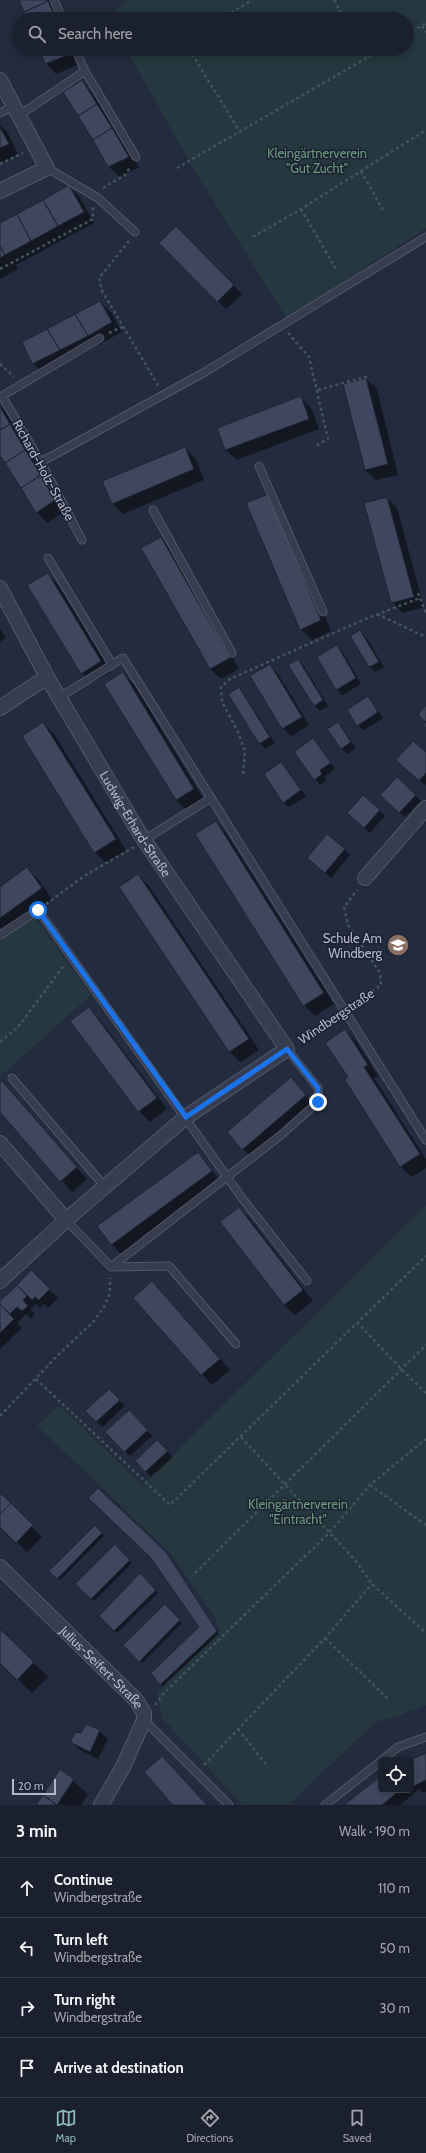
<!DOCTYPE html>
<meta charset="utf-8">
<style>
body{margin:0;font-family:Cabin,sans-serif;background:#232836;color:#f1f3f6}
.controls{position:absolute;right:12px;bottom:12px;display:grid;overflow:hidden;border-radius:6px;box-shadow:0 2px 10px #0003}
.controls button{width:36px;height:36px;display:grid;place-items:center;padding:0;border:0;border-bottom:1px solid #383e4a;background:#1a202e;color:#f1f3f6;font:20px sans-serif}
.scale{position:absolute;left:12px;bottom:10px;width:44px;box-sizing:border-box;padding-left:4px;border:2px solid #b3b8c9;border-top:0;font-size:11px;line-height:14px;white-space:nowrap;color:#b3b8c9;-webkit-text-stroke:3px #1c2233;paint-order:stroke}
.stop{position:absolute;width:12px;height:12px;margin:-9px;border:3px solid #1a73e8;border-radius:50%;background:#fff}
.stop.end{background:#1a73e8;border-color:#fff;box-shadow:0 1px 4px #0008}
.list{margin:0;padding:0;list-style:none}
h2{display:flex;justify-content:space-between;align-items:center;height:52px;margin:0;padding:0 16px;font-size:17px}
h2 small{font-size:13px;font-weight:400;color:#9fa3aa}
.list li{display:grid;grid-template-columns:26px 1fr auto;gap:12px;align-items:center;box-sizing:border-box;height:60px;padding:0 16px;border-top:1px solid #383e4a}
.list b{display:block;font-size:15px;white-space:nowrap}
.list p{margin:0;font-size:13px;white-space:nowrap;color:#9fa3aa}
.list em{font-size:13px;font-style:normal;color:#9fa3aa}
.icon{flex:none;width:22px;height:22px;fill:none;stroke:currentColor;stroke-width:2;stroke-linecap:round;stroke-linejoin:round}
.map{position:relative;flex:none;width:426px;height:1805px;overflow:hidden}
.search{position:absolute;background:#1a202e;box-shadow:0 2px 10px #0003;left:12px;right:12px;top:12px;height:44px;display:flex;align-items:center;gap:10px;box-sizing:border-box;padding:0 14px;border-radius:22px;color:#9fa3aa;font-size:15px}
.sheet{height:292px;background:#1a202e}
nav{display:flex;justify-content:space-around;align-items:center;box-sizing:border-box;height:56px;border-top:1px solid #383e4a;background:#1a202e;font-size:11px;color:#9fa3aa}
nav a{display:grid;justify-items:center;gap:2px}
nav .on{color:#8bbbb9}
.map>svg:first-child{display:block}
</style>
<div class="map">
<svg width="426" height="1805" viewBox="0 0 426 1805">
<rect width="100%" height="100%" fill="#232b3e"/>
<path fill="#25383f" d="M128,0h298v228l-139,91 -91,-146 -70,-124h281v-30h-298l-2,-4z
M34,916l57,79 -91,82v-137z
M426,1205v500l-31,12 -19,5 -88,83h-45l-81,-87 -5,-26 63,-61 -4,-12 -45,-65 -134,-128 22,-21 83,80z"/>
<path fill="#0007" d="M20,0h33l8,19h-33z
M40,49h33l5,16 -22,9 -10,-11z
M82,82l10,10 47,75 -19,10 -11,-10 -45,-74z
M0,125l8,8 10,21 -18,10z
M69,187l11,10 14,26 -78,42 2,4 -18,10v-54z
M176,228l66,66 -16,15 -65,-66z
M100,302l11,10 11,20 -79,42 -10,-11z
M366,379l11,10 21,86 -22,5 -11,-10z
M300,397l11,11 8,21 -82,31 -11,-10 -8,-22z
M0,406l5,5 60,100 -18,12 -10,-11 -37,-58z
M185,448l11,11 8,21 -81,34 -11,-11z
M387,498l10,10 27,99 -21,6 -11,-11z
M248,504l30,2 53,125 -19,9 -11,-11z
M161,538l11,11 67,120 -18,10 -11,-10 -67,-120z
M48,574l10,11 53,87 -19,11 -10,-10z
M0,628l6,10 -6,4z
M360,631l6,6 18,30 -9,5 -5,-5z
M337,646l5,5 19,33 -19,11 -5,-6z
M298,660l5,5 25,41 -8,5 -6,-6z
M270,665l8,9 31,51 -18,11 -8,-8z
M123,674l11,10 70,116 -17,10 -11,-10z
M239,688l5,6 31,49 -10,6 -5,-6z
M368,697l15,21 -20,13 -5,-6z
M43,723l11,11 72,116 -20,13 -11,-11z
M338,723l18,25 -9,6 -6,-6z
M318,745l17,24 -10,7 2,4 -7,5 -25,-32z
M426,753v31l-1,1 -22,-19z
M281,763l25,33 -17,11 -5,-5z
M397,778l24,23 -16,16 -24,-22z
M364,796l21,20 -15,17 -16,-14z
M216,823l10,10 108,171 -19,12 -11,-11 -107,-170z
M327,835l23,20 -19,23 -17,-15z
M27,869l11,10 14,20 -52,37v-48z
M138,875l11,11 110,164 -19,12 -10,-10 -110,-164z
M89,1008l10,11 68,90 -17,13 -11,-11 -67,-90z
M345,1030l11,11 22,35 -4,2 52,81v9l-14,9 -11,-10 -55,-87 3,-3z
M291,1079l25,28 -63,53 -25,-28z
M2,1082l85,97 -15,13 -72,-81v-27z
M198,1153l23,29 -99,73 -10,-11z
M239,1208l11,11 63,82 -18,14 -11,-10z
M31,1271l27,27 -10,10 -4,-4 -3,4 -5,-4 -6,5 5,5 -4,5 -5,-5 -9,9 5,5 -22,21v-46z
M152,1282l78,88 -18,15 -78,-87z
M109,1390l16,16 -23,21 -16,-16z
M129,1411l23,25 -22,20 -23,-24z
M157,1441l16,16 -22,20 -15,-16z
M0,1494l42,43 -15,15 -27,-26z
M95,1526l9,10 -44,44 -9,-9z
M115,1545l17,18 -38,38 -18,-17z
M168,1556l51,78 -56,52 -2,-2 39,-57z
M140,1575l18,18 -41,40 -17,-17z
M165,1605l17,18 -40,40 -17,-18z
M0,1630l48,47 -16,16 -32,-31z
M86,1725l14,6 8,8 -10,20 -18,-9 -9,-8 10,-7z
M426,1754v38l-3,1 -4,-4 -19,16h-54l35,-28v13h30v-29z
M60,1770l28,24 -7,11h-45z"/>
<path fill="#3f475e" stroke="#1e2435" d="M19,0h28l1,1 -24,11z
M48,1l8,18h-29l-3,-7z
M39,49h27l2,6 -23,9z
M82,80l15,24 -19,12 -15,-24z
M97,104l15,24 -19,12 -15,-24z
M0,127l9,17 -9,4z
M112,128l17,29 -21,10 -15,-27z
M69,185l15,27 -26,14 -15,-26z
M43,200l15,26 -27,15 -14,-27z
M17,214l14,27 -26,14 -5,-9v-23z
M176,226l58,59 -17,17 -58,-59z
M0,246l5,9 -5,3z
M100,301l12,21 -24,14 -13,-22z
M75,314l13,22 -28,14 -13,-21z
M47,329l13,21 -28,14 -10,-22z
M366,378l22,86 -23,6 -22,-86z
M301,396l8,23 -84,31 -8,-22z
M0,407l10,17 -10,6z
M10,424l15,26 -20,13 -5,-8v-25z
M185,447l9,22 -82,35 -10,-23z
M25,450l16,25 -20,13 -16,-25z
M41,475l14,25 -19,13 -15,-25z
M268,494l53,126 -21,10 -54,-127z
M387,497l27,100 -23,6 -27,-100z
M161,537l69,121 -20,11 -69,-121z
M48,573l53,88 -20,13 -54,-89z
M360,630l19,32 -10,5 -19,-31z
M337,645l19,33 -20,12 -19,-33z
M298,659l25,41 -9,6 -26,-41z
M270,664l32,53 -20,12 -32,-53z
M123,672l71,117 -18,11 -72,-116z
M239,687l31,50 -11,7 -31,-50z
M368,696l10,16 -21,14 -10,-16z
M426,705v23l-4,-3 4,-3 -8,-7z
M43,722l73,117 -22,14 -72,-117z
M338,722l13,20 -10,7 -14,-20z
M313,738l18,25 -11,7 2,4 -8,6 -20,-28z
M413,741l13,11v21l-7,8 -23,-21z
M281,762l20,28 -18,13 -19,-29z
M397,777l19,18 -17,18 -19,-18z
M363,795l17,15 -16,18 -17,-15z
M216,821l108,172 -21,13 -108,-172z
M327,834l18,15 -20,24 -18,-15z
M27,867l15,21 -42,30v-31z
M138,874l111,165 -20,13 -110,-165z
M89,1007l68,91 -19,14 -68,-91z
M345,1029l23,36 -4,2 56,87 -20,13 -55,-87 3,-3 -23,-34z
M291,1077l15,18 -64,55 -15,-18z
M2,1081l75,86 -17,15 -60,-70v-29z
M198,1152l14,19 -101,74 -14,-19z
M239,1207l64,83 -19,15 -64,-83z
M31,1270l19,19 -11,11 -4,-3 -3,3 -15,-15z
M152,1281l68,78 -19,16 -68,-77z
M17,1285l10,11 -4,4 5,6 -6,5 -5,-4 -7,7 -10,-10v-3z
M0,1304l14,15 -14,14z
M109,1389l11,11 -24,22 -11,-11z
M129,1410l19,20 -24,22 -19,-20z
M157,1440l11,11 -23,21 -10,-11z
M98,1488l68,64 51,79 -57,54 -9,-12 48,-46 -49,-70 -62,-59z
M0,1493l11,10 -11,11z
M11,1503l22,22 -17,18 -16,-16v-13z
M95,1525l7,8 -45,46 -8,-8z
M115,1544l15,16 -39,39 -16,-15z
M140,1573l16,17 -42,41 -15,-15z
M165,1604l15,16 -41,42 -16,-17z
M0,1629l34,33 -17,18 -17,-17z
M86,1724l14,6 -10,22 -20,-10 6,-10 5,1z
M426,1753v27l-12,6 -3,-8v-18z
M162,1756l45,49h-34l-29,-33z
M60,1769l14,10 -17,26 -14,-10z
M381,1776v14h19l-18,15h-38z
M43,1795l14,10h-21z"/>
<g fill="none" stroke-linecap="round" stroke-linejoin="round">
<g stroke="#525869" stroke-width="9">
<path id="lane" d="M54,0l8,19
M85,71l51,86
M0,113l13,-7
M18,116l67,-45 -10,-22
M47,168l51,30 37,34
M41,462l164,-90 221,-135
M259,466l64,146
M153,510l79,143
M82,540l-41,-78 -39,-66 98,-58
M48,558l64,106
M60,697l63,-39 88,140
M144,840l67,-42 215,342
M0,935l38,-25 204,288 65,83
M12,1078l93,109
M66,1220l45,47 58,-1 67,78
M111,1267l170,-132 37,-33v-14l-31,-39
M144,1720l85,85
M382,1760l16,-13 28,-10
M325,1805l56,-44"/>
</g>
<g stroke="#525869" stroke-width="16">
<g id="street">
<path d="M0,80l47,88 -47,23"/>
<path id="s1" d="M0,588l47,89 93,157 147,215 -101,68 -120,103 -66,61"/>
<path d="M0,708l47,-31"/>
<path d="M365,878l61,-70"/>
<path d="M0,1143l66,77"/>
<path id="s2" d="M0,1567l136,133 8,13v7l-21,47 -22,38"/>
</g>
</g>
<path stroke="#43555c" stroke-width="2.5" stroke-dasharray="3 3" stroke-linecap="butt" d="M334,0l11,19
M170,17l1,2
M221,19l31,-19
M422,26l4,6
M407,34l19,-11
M189,49l51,83
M362,49l5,9
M0,164l23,-11
M177,168l205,-119
M361,171l22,39
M103,188l22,-13 6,-9
M301,209l36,62
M253,237l48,-28 125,-79
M129,241l-30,37 3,13 57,96
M0,269l93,-50v-12
M109,333l13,-6
M288,333l21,24 19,82 -14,8
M0,364l14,13
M318,390l51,-14
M418,593l8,20
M377,614l49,23
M243,774l2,-23 -7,-19 -16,-30 -1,-15 9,-8 133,-59 57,-22
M46,904l38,-28 50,-29
M352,1005l29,-20 -1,-12 -32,-48 -4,-18 13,-17
M299,1041l37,-25
M0,1042l18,-15 47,-63
M357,1322l44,47 25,24
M36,1379l134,126 256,-249
M0,1416l57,-60 36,-34 11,-15 6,-14v-15
M241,1437l114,123 17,24 54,49
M370,1485l56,40
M195,1573l231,-228
M325,1638l64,62
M155,1705l11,-14 163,-158 41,-48 56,-46
M238,1729l30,38
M204,1765l121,-127 47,-54"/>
<use href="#lane" stroke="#373d4e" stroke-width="7"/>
<use href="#street" stroke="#373d4e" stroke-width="14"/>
</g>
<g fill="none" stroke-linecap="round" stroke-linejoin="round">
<path stroke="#1a73e8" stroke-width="5" d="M38,910l148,207 101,-68 31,39v14"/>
</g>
<defs>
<g id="school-disc" transform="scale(1.15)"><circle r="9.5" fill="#8d6e63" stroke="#1c2233"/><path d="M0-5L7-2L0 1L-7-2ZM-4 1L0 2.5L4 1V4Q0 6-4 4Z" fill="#fff"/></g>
</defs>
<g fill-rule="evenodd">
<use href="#school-disc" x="398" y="945"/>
</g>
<g text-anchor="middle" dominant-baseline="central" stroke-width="3" stroke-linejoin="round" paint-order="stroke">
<g font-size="13" fill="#699b7c" stroke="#1c2233">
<text x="317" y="153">Kleingärtnerverein<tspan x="317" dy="15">"Gut Zucht"</tspan></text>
<text x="298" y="1504">Kleingärtnerverein<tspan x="298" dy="15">"Eintracht"</tspan></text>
</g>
<g font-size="13" fill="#b3b8c9" stroke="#1c2233">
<text transform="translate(44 470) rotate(61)">Richard-Holz-Straße</text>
<text stroke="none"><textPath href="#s1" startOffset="272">Ludwig-Erhard-Straße</textPath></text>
<text transform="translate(336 1016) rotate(-34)">Windbergstraße</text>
<text stroke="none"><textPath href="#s2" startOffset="143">Julius-Seifert-Straße</textPath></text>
</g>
<g font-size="13" fill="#b3b8c9" stroke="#1c2233" text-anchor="end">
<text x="382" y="938">Schule Am<tspan x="382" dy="15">Windberg</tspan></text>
</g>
</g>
</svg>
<div class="controls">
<button><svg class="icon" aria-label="locate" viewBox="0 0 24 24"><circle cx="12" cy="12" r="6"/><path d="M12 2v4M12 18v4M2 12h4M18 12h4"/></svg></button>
</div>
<div class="scale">20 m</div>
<div class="stop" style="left:38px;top:910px"></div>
<div class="stop end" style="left:318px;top:1102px"></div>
<div class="search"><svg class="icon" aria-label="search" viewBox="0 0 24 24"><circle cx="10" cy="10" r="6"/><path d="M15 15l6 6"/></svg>Search here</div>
</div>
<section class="sheet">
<h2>3 min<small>Walk · 190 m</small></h2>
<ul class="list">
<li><svg class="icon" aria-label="ahead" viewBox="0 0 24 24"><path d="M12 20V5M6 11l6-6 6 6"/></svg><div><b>Continue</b><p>Windbergstraße</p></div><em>110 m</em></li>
<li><svg class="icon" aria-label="left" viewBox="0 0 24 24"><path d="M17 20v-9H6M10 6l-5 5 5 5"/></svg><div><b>Turn left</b><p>Windbergstraße</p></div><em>50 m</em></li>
<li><svg class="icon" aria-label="right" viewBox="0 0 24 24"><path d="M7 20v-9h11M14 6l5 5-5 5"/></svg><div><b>Turn right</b><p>Windbergstraße</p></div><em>30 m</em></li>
<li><svg class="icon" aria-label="arrive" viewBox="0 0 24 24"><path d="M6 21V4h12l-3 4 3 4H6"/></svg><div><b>Arrive at destination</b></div></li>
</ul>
</section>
<nav>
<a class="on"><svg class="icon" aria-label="map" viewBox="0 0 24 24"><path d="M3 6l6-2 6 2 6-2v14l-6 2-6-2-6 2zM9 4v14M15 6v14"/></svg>Map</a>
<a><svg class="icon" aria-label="directions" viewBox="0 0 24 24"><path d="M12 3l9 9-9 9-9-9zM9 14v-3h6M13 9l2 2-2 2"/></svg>Directions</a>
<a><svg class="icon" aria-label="saved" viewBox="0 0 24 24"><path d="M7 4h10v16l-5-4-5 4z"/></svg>Saved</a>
</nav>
